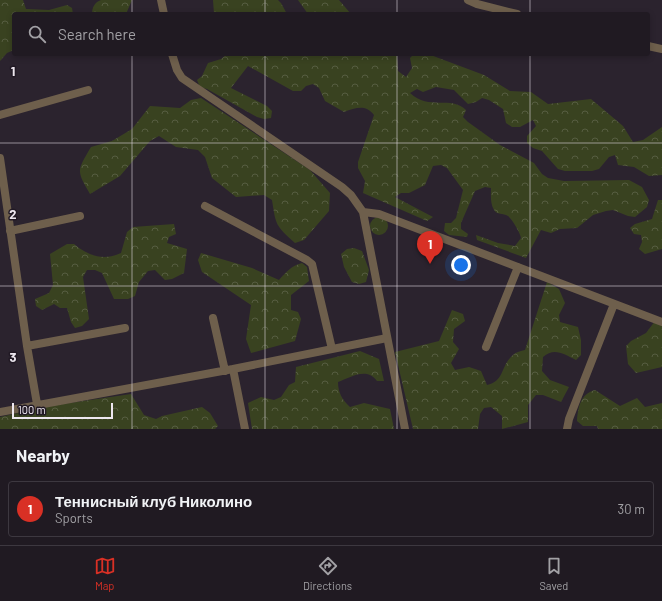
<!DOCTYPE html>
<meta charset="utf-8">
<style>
body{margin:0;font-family:Barlow,sans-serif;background:#28232a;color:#f1f3f6}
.scale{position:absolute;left:12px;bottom:10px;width:101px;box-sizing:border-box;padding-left:4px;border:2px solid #ede7ef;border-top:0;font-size:11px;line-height:14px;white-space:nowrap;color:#ede7ef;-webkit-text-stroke:3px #211924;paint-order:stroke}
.you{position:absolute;left:461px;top:265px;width:14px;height:14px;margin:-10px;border:3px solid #fff;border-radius:50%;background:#1a73e8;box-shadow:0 0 0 6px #1a73e833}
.badge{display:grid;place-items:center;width:26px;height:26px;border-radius:50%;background:#d93025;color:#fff;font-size:13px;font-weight:700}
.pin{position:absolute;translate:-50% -33px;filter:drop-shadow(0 1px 2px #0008)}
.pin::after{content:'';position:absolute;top:21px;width:14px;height:12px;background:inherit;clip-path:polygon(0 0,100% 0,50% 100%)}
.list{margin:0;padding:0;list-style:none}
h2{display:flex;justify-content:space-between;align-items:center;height:52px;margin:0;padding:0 16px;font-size:17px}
h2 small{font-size:13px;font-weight:400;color:#a2a1a5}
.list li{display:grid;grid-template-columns:26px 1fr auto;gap:12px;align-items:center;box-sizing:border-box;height:56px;margin:0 8px 8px;padding:0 8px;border:1px solid #3d3840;border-radius:4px}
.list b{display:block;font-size:15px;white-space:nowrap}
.list p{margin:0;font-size:13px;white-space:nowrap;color:#a2a1a5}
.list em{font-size:13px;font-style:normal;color:#a2a1a5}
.icon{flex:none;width:22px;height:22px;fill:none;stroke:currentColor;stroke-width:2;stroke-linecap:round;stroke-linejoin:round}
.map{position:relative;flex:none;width:662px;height:429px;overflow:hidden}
.search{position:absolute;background:#201a22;box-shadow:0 2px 6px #0003;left:12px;right:12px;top:12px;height:44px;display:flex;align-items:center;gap:10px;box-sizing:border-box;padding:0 14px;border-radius:4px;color:#a2a1a5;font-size:15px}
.sheet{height:116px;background:#201a22}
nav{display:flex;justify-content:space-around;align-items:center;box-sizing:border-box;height:56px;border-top:1px solid #3d3840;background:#201a22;font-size:11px;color:#a2a1a5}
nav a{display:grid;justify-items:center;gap:2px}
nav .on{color:#d93025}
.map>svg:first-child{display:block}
</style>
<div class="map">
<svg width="662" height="429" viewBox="0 0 662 429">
<defs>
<pattern id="forest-crowns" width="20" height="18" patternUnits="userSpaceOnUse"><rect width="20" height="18" fill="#394220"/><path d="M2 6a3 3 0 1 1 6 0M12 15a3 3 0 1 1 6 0" fill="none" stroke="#565d41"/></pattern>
</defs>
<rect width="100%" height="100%" fill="#2b232e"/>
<path fill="url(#forest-crowns)" d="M0,0h23l3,9 23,1 18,-5 5,3 1,6h-59v36l-7,3 -7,8z
M101,0h31l-6,14h-34c0,-7 3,-12 9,-14z
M213,0h65l3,3 6,11h-73z
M298,0h41l12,14h-43z
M227,54h170l1,17 8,6 6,-9 -2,-10 4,-4h14l56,21 26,16 21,1 17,12 43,-5 32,27 10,16 10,-2 19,-13v48l-13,1 -15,-9 -16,-2 -3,-10 -6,2 -10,12 -7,2h-27l-7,-2 -16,-18 -9,-3 -6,-5v-7l9,-10 -3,-6 -13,7h-8l-6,-4 -3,-14 -14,-9 -7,-2 -6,4 -8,2 -14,-14 -18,-3 -13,5 -6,-3 -7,4c19,18 41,2 56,17l-3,7 5,5 32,23 34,18 8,11 6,4 16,3 65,-1 13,7 7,13 -2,7 -12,10 -7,-1 -15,-6 -7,1 -13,4 -16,13 -17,1 -9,4 -10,-3 -15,28 -49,-18 -1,-5 22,8 17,3 6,-8c-1,-5 -8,-18 -13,-22 -5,-3 -11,-1 -14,-6 -4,-7 -3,-15 -3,-22l-6,-1 -10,4 -14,32v6l7,5 -1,3 -18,-2 -5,-4 1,-8h6l5,-5 7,-28 -16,-22 -6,-3 -8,1 -8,19 -16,8h-8l-6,4 38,20 -6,4 -64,-28 2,-12 -7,-13v-6l16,-47c-9,-11 -18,-7 -30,-3l-19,-11 -6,-13 -6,-4 -7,2 -5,5h-8l-45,-25 -17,22 36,18 5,5 -1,7 -7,1 -7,-2 -50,-28 -7,-2 -3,-7 5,-4 6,-13 13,-4z
M201,98l109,72 20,23 -1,18 -25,29 -9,3c-20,-18 -19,-18 -23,-43l-8,-5 -28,2 -24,-19 -7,-21 -7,-7 -22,-3 -17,-11 -9,5 -30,35 -30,18c-14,-24 -13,-23 1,-47l21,-6 20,-12 18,-23 30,2 11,-8z
M658,200h4v49l-17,5 -6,-5 3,-7 -1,-7 -7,-1 -4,-6 5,-4 17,-5z
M370 226a9 9 0 1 1 18 0a9 9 0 1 1-18 0Z
M174,224l2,10 -7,3 -2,6 20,6 -3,24 -12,6 -7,1 -10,-10 -7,1 -9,11 -4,14 -7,3h-14l-12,-26 -7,-3h-8l-4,7 6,42 -7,7 -7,2 -4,-6 -4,-14h-7l-6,-4 -12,6 -6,-4 -1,-7 14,-6 4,-8 -3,-31 17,-10h7c14,12 30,17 47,9l6,-21 6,-5z
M354,248l8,3 7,19 -3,12 -7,2 -7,-2 -8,-15 -3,-13 6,-5z
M201,253l51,15 27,12c7,-8 12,-14 23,-17l5,4 2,14 -18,14v15l7,2 3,7 -6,22 -44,12 -5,-14 5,-34 -49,-33 -4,-12z
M547,282l12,7 6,14 -6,12 1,7 18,5 3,13v15l-5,5c-12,-6 -22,-13 -33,-3l-1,14 8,9 19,7 -8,15 -18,-7h-7l-8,10v17l-26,7v-13l-11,-9 -7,1 -4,6 -2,15h-65l-18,-77 44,-11 13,-31 11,4 2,7 -11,8 -1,13 6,7 -8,14 4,7 14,-3 12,4 6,14c18,-4 13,-19 26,-30 3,-3 8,-4 12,-5z
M662,320v47l-26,6 -8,-9 -2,-18 5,-5 15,-8 9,-12z
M360,351l19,8 5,22h-7c-11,-14 -25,-4 -39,1 0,10 4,18 12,25l14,-4 26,6 4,20h-142l-4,-26 13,-6 13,3 7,-3 8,-12 6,-3 1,-15z
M595,390l25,16 17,-8 8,9 17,-4v26h-64l-1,-3h-14l-6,-5c1,-13 3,-27 18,-31z
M131,394l13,21 12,4 6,-3 40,-9 8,6 8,13 -3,3h-215v-12l56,-12z"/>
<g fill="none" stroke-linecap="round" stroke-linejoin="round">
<path stroke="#6e5f4c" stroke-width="8" d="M161,0l3,14
M468,0l9,4 40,10
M648,46l14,3
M172,54l5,16 5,8 160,109 9,8 12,17 42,217
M0,115l88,-25
M0,158l27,188 10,58
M205,206l102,54 5,4 20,85
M363,212l16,2 283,108
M10,231l70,-15
M213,318l12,53
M27,346l98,-18
M486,347l32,-80
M233,369l12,60
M0,412l233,-43 154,-31
M567,429l2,-10 45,-115"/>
</g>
<path fill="none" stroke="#ede7ef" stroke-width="1" stroke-opacity="0.55" d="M132,0v14M265,0v14M397,0v14M530,0v14M132,54v375M265,54v375M397,54v375M530,54v375M0,143h662M0,286h662"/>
<g font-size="13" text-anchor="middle" font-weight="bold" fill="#ede7ef" stroke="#211924" stroke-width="3" stroke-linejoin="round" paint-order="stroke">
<text x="13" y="76">1</text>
<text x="13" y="219">2</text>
<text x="13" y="362">3</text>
</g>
</svg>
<div class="scale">100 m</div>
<div class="you"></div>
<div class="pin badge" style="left:430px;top:264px">1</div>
<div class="search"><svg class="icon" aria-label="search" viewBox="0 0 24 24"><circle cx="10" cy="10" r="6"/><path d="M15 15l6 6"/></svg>Search here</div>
</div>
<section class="sheet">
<h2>Nearby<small></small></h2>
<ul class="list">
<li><span class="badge">1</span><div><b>Теннисный клуб Николино</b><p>Sports</p></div><em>30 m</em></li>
</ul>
</section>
<nav>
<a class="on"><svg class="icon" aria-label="map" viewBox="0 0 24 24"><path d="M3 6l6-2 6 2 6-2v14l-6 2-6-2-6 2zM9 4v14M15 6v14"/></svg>Map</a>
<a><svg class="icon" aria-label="directions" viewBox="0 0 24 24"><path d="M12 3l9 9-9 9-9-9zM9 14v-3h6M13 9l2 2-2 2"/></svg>Directions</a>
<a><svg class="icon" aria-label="saved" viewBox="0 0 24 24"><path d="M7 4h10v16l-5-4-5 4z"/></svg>Saved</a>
</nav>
